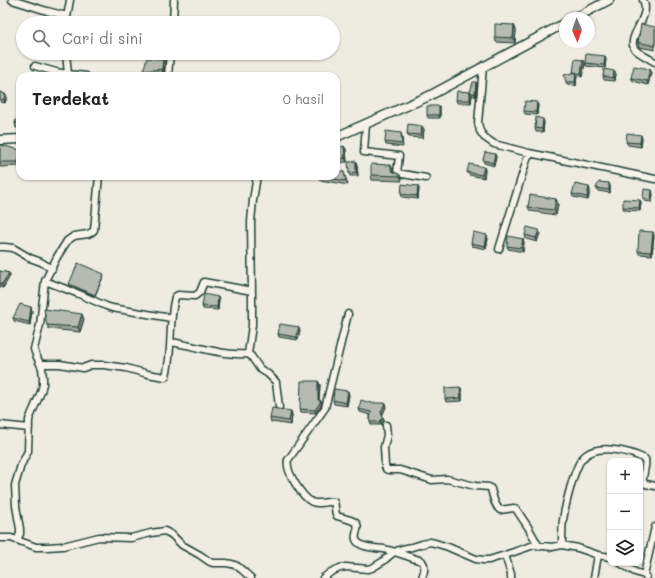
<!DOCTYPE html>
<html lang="id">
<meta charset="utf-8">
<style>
body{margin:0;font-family:Mali,sans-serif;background:#f6f6f6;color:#222}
.controls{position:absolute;right:12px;bottom:12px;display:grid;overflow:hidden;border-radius:8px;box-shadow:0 1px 3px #0004}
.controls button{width:36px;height:36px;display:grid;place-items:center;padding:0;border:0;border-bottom:1px solid #e0e0e0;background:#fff;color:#222;font:20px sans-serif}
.compass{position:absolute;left:559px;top:12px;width:36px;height:36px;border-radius:50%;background:#fff;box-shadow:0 1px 3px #0004;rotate:178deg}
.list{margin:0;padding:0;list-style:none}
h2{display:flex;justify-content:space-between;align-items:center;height:52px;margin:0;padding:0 16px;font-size:17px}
h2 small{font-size:13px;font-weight:400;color:#767676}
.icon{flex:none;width:22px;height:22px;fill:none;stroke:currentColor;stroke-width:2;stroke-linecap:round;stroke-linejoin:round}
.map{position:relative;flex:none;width:655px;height:578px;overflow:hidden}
.search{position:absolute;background:#fff;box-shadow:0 1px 3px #0004;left:16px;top:16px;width:324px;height:44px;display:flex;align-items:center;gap:10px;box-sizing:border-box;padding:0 14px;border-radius:22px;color:#767676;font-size:15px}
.panel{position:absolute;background:#fff;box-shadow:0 1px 3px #0004;left:16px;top:72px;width:324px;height:108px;border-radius:12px}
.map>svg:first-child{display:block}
</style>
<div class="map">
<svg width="655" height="578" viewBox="0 0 655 578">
<rect width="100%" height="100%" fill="#eeece1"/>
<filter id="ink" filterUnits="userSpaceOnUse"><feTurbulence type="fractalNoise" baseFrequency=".025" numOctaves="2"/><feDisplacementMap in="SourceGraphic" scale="8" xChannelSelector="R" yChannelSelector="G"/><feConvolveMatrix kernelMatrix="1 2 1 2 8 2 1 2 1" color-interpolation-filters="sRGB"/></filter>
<g filter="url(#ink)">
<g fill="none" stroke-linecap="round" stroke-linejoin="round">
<g stroke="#1f3d34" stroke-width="9">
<path id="street" d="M12,0l35,11 20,5
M643,0c9,16 -16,36 -9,48 2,4 16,11 21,14
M66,23l4,-23
M173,23l1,-23
M66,53l2,21 18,2
M35,66l21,6 12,2
M483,67l-5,56 2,8 4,6 10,7 35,9 126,26
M168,76l2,-23
M366,124l-2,28 35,4 -2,17 29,5
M0,247h5l8,1 17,10 11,4 11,7
M499,249l30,-96
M45,281l34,13 27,12 6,2 59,10
M348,314l-23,94 -37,52c-3,11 14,37 24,42 5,3 15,-1 22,0 2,5 0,10 3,14 6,2 13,3 18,6 8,6 -6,15 5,22 6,4 16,4 24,5 13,3 25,8 38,12 4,5 2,11 0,17
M171,342c25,4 52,14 77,12l4,-29v-30l-1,-73 2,-22 4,-24
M248,354l3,2 9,13 8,5 8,8 3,25
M40,364h20l23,4 8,-3h13l22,3 22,6 17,3 1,-1c7,-26 2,-52 9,-79l3,-2 17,1 5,-4 4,-10 48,9
M0,425l29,3
M386,425l1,10 -3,12 1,19 1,3 2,1h12l32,10 15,-1 28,7 14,1 2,2c2,7 3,16 9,21l14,-2 2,1 12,18 10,18
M0,538h11l25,9h11l16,-1 36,-9 32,1 20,-5 14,-2 7,4 10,10 18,10 10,7 3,1h13l6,1 5,2 5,4 9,8
M17,540l3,-6v-5l-4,-23 -1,-21 6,-20 7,-14 1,-31 2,-5 10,-23 2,-8v-6l-1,-10 -6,-13 -2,-6 6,-24 5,-44 12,-24 10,-16 7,-5 14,-2 4,-2 2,-2 5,-54
M562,545c0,-8 0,-17 1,-25 2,-13 11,-52 19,-61 13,-17 47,-8 63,0 2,8 -3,15 -2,23l3,2 9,2
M505,555l6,19v4
M620,563l15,9 9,3 2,2
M644,575l11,-48
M323,578l8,-6 9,-4 6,-1 22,2 4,-1 10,-6 12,-10 8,-3 10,-2 10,-3 8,-2 5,1 13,4 28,12 7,1h6l16,-5 29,-10 18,2 10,-2 16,3 20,7 12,2
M594,578l4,-23"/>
</g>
<g stroke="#1f3d34" stroke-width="11">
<path id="secondary" d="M575,18l34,-18
M336,137l93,-41 136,-73
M0,140l20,-1"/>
</g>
<use href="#street" stroke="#f7f3e8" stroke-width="6"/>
<use href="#secondary" stroke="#f7f3e8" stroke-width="8"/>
</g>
<path fill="#9ca197" stroke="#1f3d34" d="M514,25l2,5 -1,13 -19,-1 -1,-5z
M655,27v23l-16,-3 -1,-5z
M606,59l-1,9 -19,-2 -1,-3z
M165,63l-2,9 -19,3 -1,-4z
M585,63l-3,14 -5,-2 -1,11 -9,-1 -1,-3 8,-9 -1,-1z
M651,73l-3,12 -15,-4 -2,-3z
M616,74l-1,7 -11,-1 -1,-4z
M477,86l-1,11 -4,-2 -1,8h-14l-1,-3 14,-8z
M0,92l5,2 2,3 -2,6 -5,-1z
M538,105l-1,10 -12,-1 -1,-3z
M440,109v9h-12l-1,-3z
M20,111v17h-4l-1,-5z
M544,122l-1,10h-7l-1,-4z
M424,129l-1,9 -14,-1 -2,-3z
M401,133l1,3 1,11 -17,-2 -1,-3z
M642,138l-1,9 -13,-2 -2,-3z
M336,148l10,1 1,13 -11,1z
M0,149l20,1v16l-20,1z
M495,154l1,3 -2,9 -10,-3 -1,-3z
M357,165l1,11h-8l-1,-3z
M391,165l2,5v2l6,2 3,7 -30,-1 -1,-5z
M484,167l1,3 -1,8 -15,-3 -2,-3z
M344,172l4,13 -28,-5 -2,-4z
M609,183l1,3v7l-12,-2 -2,-3z
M418,186l1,3 -1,10 -16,-2 -1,-3z
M589,187l1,4 -2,9 -15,-3 -1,-3z
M653,194l-1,8 -8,-1 -1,-3z
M556,199l2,5 -2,11 -26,-4 -2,-4z
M641,203l-1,8 -16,-1 -1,-3z
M540,233l-3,9 -11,-3 -1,-4z
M654,235l-2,20 -13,-1 -1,-3z
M488,239l-2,10 -14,-3 -1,-3z
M523,239l1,3 -1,10 -15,-3 -1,-3z
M0,271l9,2 1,3 -7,12 -3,-1z
M104,275l-9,21 -25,-10 -1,-2z
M219,300l-1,10 -15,-1 -1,-3z
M31,307l1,4 -2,14 -16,-4 -1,-3z
M84,319l-4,13 -31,-3 -2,-4z
M300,330l-2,10 -19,-3 -1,-3z
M318,381l2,4 -1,15h1l2,3 -1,3 -5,7 -15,-1 -1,-3z
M460,387l2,3v11l-16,1 -1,-3z
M349,395l-2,11 -13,-2 -1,-4z
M386,407l-4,9 2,5 -2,2v2h-11l-1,-3v-7l-10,-3 -1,-3z
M291,411l1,4 -1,10 -20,-3 -1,-4z"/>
<path fill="#7f837b" stroke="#1f3d34" d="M514,25l2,5 -1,13 -2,-5z
M605,56l1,3 -1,9 -1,-3z
M163,59l2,4 -2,9 -1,-3z
M583,60l2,3 -3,14 -1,-3z
M650,69l1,4 -3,12 -1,-4z
M614,71l2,3 -1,7 -2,-3z
M576,72l1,3 -1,11 -1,-4z
M476,82l1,4 -1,11 -1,-3z
M470,92l2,3 -1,8 -1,-3z
M5,94l2,3 -2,6 -1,-3z
M537,102l1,3 -1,10 -1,-3z
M439,106l1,3v9l-1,-3z
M543,119l1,3 -1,10 -1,-3z
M422,126l2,3 -1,9 -2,-3z
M641,135l1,3 -1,9 -1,-4z
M344,146l2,3 1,13 -2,-4z
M495,154l1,3 -2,9 -1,-3z
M20,156v10l-2,-4z
M356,161l1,4 1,11 -2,-4z
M484,167l1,3 -1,8 -2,-3z
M609,183l1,3v7l-1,-3z
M418,186l1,3 -1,10 -1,-3z
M589,187l1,4 -2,9 -1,-3z
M652,190l1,4 -1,8 -1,-3z
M556,199l2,5 -2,11 -2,-5z
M640,200l1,3 -1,8 -1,-3z
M539,230l1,3 -3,9 -1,-4z
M653,232l1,3 -2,20 -1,-3z
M487,235l1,4 -2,10 -1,-3z
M523,239l1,3 -1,10 -2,-4z
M9,273l1,3 -7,12 -1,-4z
M218,297l1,3 -1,10 -1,-3z
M31,307l1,4 -2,14 -1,-3z
M82,314l2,5 -4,13 -2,-5z
M299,327l1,3 -2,10 -2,-3z
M318,381l2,4 -1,18 1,-3 2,3 -1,3 -5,7 -1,-3 3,-10z
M460,387l2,3v11l-1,-3z
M348,391l1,4 -2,11 -1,-3z
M385,403l1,4 -4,9 -1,-4z
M291,411l1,4 -1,10 -2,-4z
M383,418l1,3 -2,2v2l-2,-3 1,-2z"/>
<path fill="#b5bbb0" stroke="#1f3d34" d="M495,24l19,1 -1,13 -18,-1z
M641,24l14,3v19l-17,-4z
M586,54l19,2 -1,9 -19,-2z
M147,58l16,1 -1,10 -19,2z
M575,59l8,1 -2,14 -8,-2z
M634,66l16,3 -3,12 -16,-3z
M604,69l10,2 -1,7 -10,-2z
M576,72l-1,10h-9l-2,-7z
M473,82h3l-1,12 -5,-2z
M457,91l13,1v8h-14z
M0,92l5,2 -1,6 -4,-1z
M525,101l12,1 -1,10 -12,-1z
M427,106h12v9h-12z
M20,111v12h-5z
M536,117l7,2 -1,10 -7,-1z
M408,124l14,2 -1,9 -14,-1z
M386,131l15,2 1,11 -17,-2z
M627,133l14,2 -1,8 -14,-1z
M1,145l19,5v6l-2,6h-18v-13z
M344,146l1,12 -9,1v-11z
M485,152l10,2 -2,9 -10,-3z
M356,161v11l-7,1 -1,-11z
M371,164l20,1v5l1,1 7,3 2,2 -30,-1z
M469,164l15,3 -2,8 -15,-3z
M336,171l8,1 2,9 -28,-5h18z
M599,182l10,1v7l-13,-2z
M402,184l16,2 -1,10 -16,-2z
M575,184l14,3 -2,10 -15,-3z
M644,189l8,1 -1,9 -8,-1z
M530,195l26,4 -2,11 -26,-3z
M623,199l17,1 -1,8 -16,-1z
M527,227l12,3 -3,8 -11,-3z
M639,231l14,1 -2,20 -13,-1z
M473,232l14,3 -2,11 -14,-3z
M508,236l15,3 -2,9 -14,-2z
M78,263l26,11 -9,21 -26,-11z
M0,271l9,2 -7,11h-2z
M204,294l14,3 -1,10 -15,-1z
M20,304l11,3 -2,15 -16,-4z
M44,309l38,5 -4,13 -31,-2z
M280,324l19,3 -3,10 -18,-3z
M301,381h17v19h2v3l-5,7 -15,-1z
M460,387l1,11 -16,1v-11z
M334,389l14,2 -2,12 -13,-3z
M361,400l10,3h14l-4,9 2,6 -2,2 -1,2h-10l1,-10 -12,-3z
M272,408l19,3 -2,10 -19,-3z"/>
</g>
</svg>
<div class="controls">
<button>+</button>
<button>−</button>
<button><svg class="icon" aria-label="layers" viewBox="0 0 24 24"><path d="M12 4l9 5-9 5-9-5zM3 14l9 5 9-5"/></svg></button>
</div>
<svg class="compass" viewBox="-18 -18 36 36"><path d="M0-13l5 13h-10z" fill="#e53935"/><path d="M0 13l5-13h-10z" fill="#767676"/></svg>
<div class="search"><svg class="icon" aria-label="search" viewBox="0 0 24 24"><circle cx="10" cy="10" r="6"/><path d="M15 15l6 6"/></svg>Cari di sini</div>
<section class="panel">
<h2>Terdekat<small>0 hasil</small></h2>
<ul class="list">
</ul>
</section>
</div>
